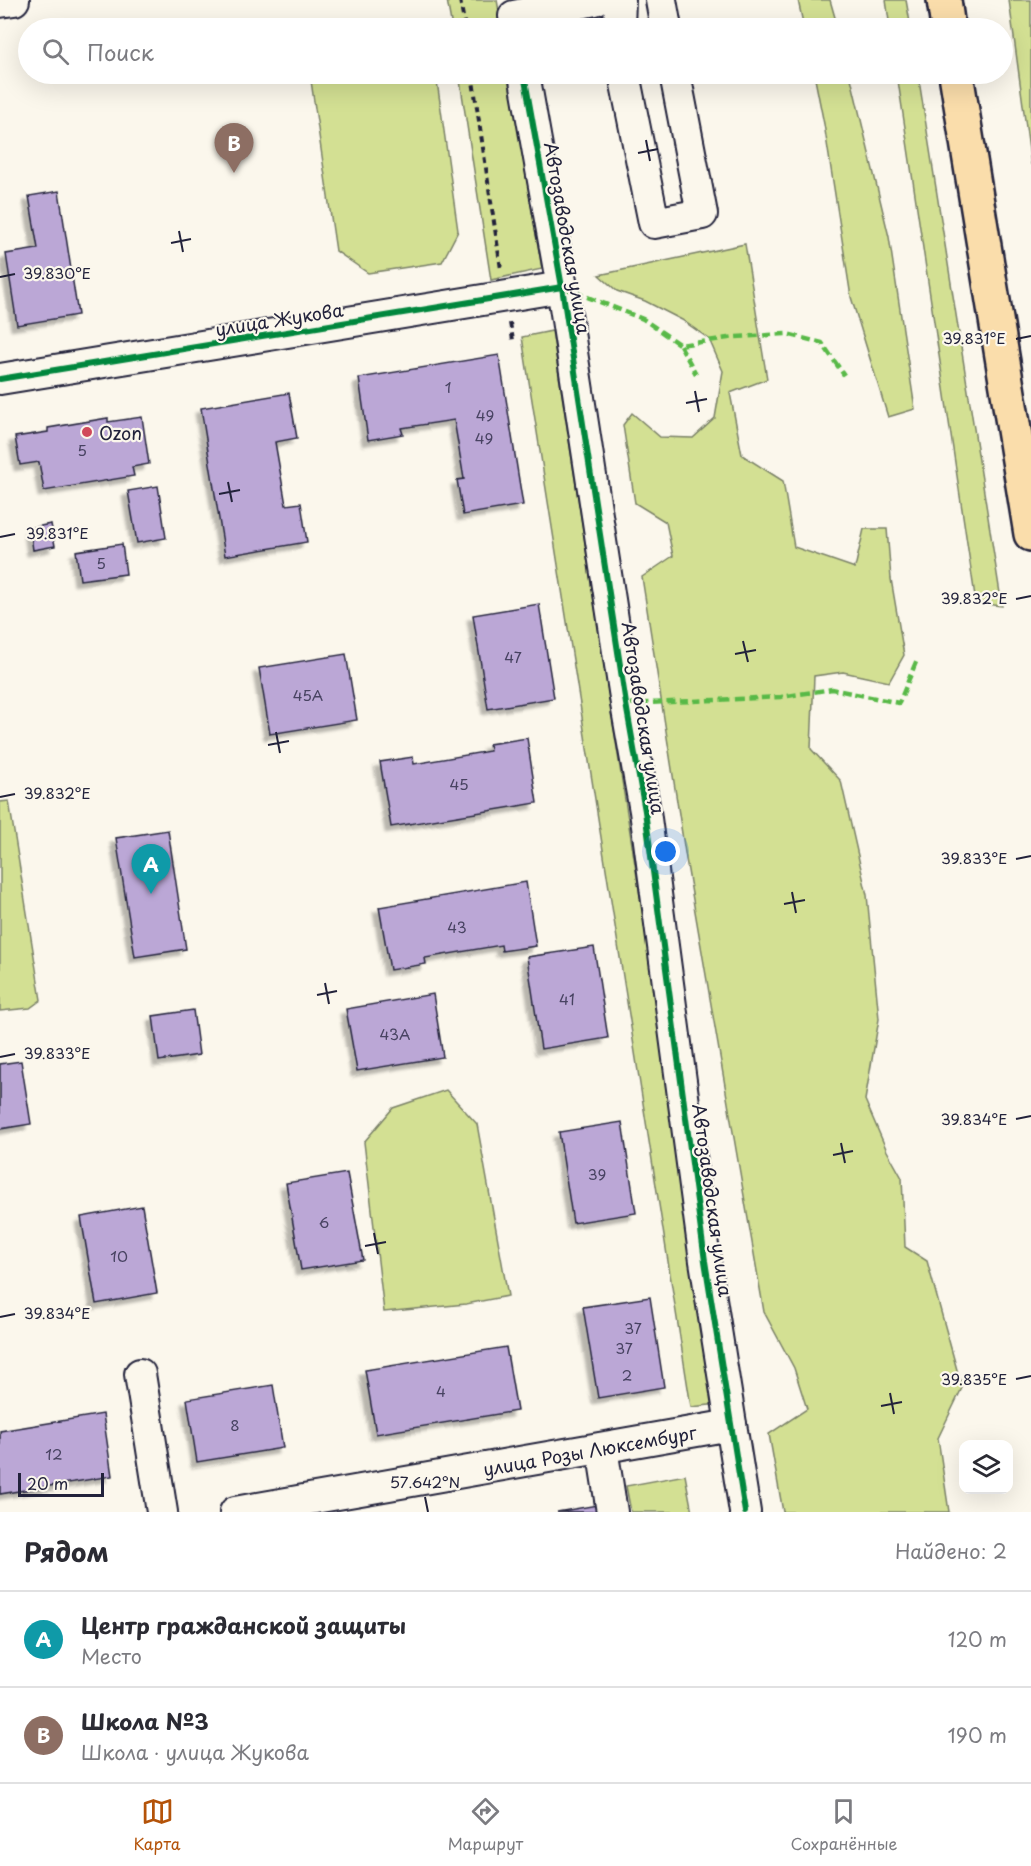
<!DOCTYPE html>
<html lang="ru">
<meta charset="utf-8">
<style>
body{margin:0;font-family:"Playpen Sans",sans-serif;background:#f7f7f7;color:#2b2b33}
.controls{position:absolute;right:18px;bottom:18px;display:grid;overflow:hidden;border-radius:12px;box-shadow:0 6px 24px #0002}
.controls button{width:54px;height:54px;display:grid;place-items:center;padding:0;border:0;border-bottom:2px solid #e1e1e2;background:#fff;color:#2b2b33;font:30px sans-serif}
.scale{position:absolute;left:18px;bottom:15px;width:86px;box-sizing:border-box;padding-left:6px;border:3px solid #22223b;border-top:0;font-size:16px;line-height:21px;white-space:nowrap;color:#22223b;-webkit-text-stroke:4px #fbf7ec;paint-order:stroke}
.you{position:absolute;left:666px;top:852px;width:21px;height:21px;margin:-15px;border:4px solid #fff;border-radius:50%;background:#1a73e8;box-shadow:0 0 0 9px #1a73e833}
.badge{display:grid;place-items:center;width:39px;height:39px;border-radius:50%;background:#b45309;color:#fff;font-size:20px;font-weight:700}
.pin{position:absolute;translate:-50% -50px;filter:drop-shadow(0 2px 3px #0008)}
.pin::after{content:'';position:absolute;top:32px;width:21px;height:18px;background:inherit;clip-path:polygon(0 0,100% 0,50% 100%)}
.list{margin:0;padding:0;list-style:none}
h2{display:flex;justify-content:space-between;align-items:center;height:78px;margin:0;padding:0 24px;font-size:26px}
h2 small{font-size:20px;font-weight:400;color:#7c7c81}
.list li{display:grid;grid-template-columns:39px 1fr auto;gap:18px;align-items:center;box-sizing:border-box;height:96px;padding:0 24px;border-top:2px solid #e1e1e2}
.list b{display:block;font-size:22px;white-space:nowrap}
.list p{margin:0;font-size:20px;white-space:nowrap;color:#7c7c81}
.list em{font-size:20px;font-style:normal;color:#7c7c81}
.icon{flex:none;width:33px;height:33px;fill:none;stroke:currentColor;stroke-width:2;stroke-linecap:round;stroke-linejoin:round}
.map{position:relative;flex:none;width:1031px;height:1512px;overflow:hidden}
.search{position:absolute;background:#fff;box-shadow:0 6px 24px #0002;left:18px;right:18px;top:18px;height:66px;display:flex;align-items:center;gap:15px;box-sizing:border-box;padding:0 21px;border-radius:33px;color:#7c7c81;font-size:22px}
.sheet{height:270px;background:#fff}
nav{display:flex;justify-content:space-around;align-items:center;box-sizing:border-box;height:84px;border-top:2px solid #e1e1e2;background:#fff;font-size:16px;color:#7c7c81}
nav a{display:grid;justify-items:center;gap:3px}
nav .on{color:#b45309}
.map>svg:first-child{display:block}
</style>
<div class="map">
<svg width="1031" height="1512" viewBox="0 0 1031 1512">
<defs>
<filter id="shadow"><feDropShadow dx="-5.5" dy="5.5" stdDeviation="1.5" flood-color="#0004"/></filter>
</defs>
<rect width="100%" height="100%" fill="#fbf7ec"/>
<filter id="ink" filterUnits="userSpaceOnUse"><feTurbulence type="fractalNoise" baseFrequency=".0167" numOctaves="2"/><feDisplacementMap in="SourceGraphic" scale="12" xChannelSelector="R" yChannelSelector="G"/><feConvolveMatrix kernelMatrix="1 2 1 2 8 2 1 2 1" color-interpolation-filters="sRGB"/></filter>
<g filter="url(#ink)">
<path fill="#d3e093" stroke="#7a8167" stroke-width="1.5" d="M447,0h50l5,28h-50z
M798,0h32l8,28h-34z
M886,0h20l5,28h-21z
M1009,0h22v165z
M408,20l10,8h-80l5,-3z
M310,74h126l22,157 -16,31 -74,11 -32,-22z
M459,74h50l33,195 -51,11z
M814,74h36l39,163 26,172 -27,8 -37,-120 -27,-173z
M897,74h21l84,532 -26,-3z
M745,244l22,135 -37,14 12,62 41,26 11,66 61,21 9,-39h23l4,50 13,76 -15,27 -46,-10 -29,4 -3,73 30,32 26,114 12,124 -14,81 22,51 15,27 3,69 22,14 35,127 -24,50 11,74h-166l-14,-78 38,-25 -13,-41 -30,-56 -78,-453 -44,-282 31,-21 -7,-34 -31,-19 -12,-78 9,-12 28,24 33,1 22,-20 8,-47 -14,-32 -27,-19 -37,-19 -28,-10 -18,-16z
M552,331l167,1073 -28,3 -169,-1070z
M9,801l32,199 -11,8 -30,3v-209z
M446,1090l31,34 31,172 -42,8 -82,8 -20,-170 29,-34z
M685,1475l7,37h-61l-5,-26z"/>
<path fill="#bba7d6" stroke="#22223b" stroke-width="1.5" filter="url(#shadow)" d="M59,191l19,124 -61,10 -11,-71 32,-5 -9,-53z
M499,355l24,150 -60,10 -6,-35 7,-1 -10,-59 -53,8 2,6 -35,6 -9,-62z
M289,393l8,45 -22,4 11,63 15,-2 6,39 -82,14 -24,-148z
M142,417l7,47 -17,3 2,9 -90,15 -5,-29 -19,3 -5,-28 33,-5v-4l60,-10v4z
M158,486l8,52 -29,5 -9,-52z
M51,524l4,22 -22,4 -3,-22z
M122,544l4,30 -46,6 -4,-29z
M539,604l15,94 -66,11 -15,-94z
M346,654l11,66 -87,14 -11,-66z
M527,738l10,65 -146,24 -11,-65 33,-5 1,7 76,-13 -1,-7z
M168,830l18,119 -51,8 -19,-119z
M526,882l10,64 -34,5 -1,-6 -76,13 1,6 -36,6 -11,-63z
M594,947l14,91 -67,11 -14,-92z
M433,994l10,63 -86,14 -11,-62z
M193,1010l6,45 -40,6 -6,-45z
M21,1061l10,63 -31,5v-65z
M622,1122l14,91 -63,10 -14,-91z
M347,1173l16,87 -62,10 -15,-87z
M142,1206l15,87 -61,11 -15,-87z
M650,1297l14,90 -66,11 -15,-91z
M506,1347l11,64 -141,23 -11,-64z
M273,1385l10,63 -86,14 -10,-63z
M103,1414l9,62 -112,18v-63z
M597,1505l1,7h-41z"/>
<g fill="none" stroke-linecap="round" stroke-linejoin="round">
<g stroke="#22223b" stroke-width="34">
<g id="minor">
<path d="M661,0l5,28"/>
<path d="M0,2l14,-2"/>
<path d="M514,16l81,-16"/>
<path d="M619,28l1,-28"/>
<path d="M524,74l38,213 64,417 19,107 60,450 40,251"/>
<path d="M624,74l30,149 48,-9 -27,-140"/>
<path d="M0,379l562,-92"/>
<path d="M140,1374l22,138"/>
<path d="M602,1448l10,64"/>
<path id="s1" d="M235,1512l496,-87"/>
</g>
</g>
<g stroke="#22223b" stroke-width="38">
<path id="major" d="M944,0l4,28
M956,74l75,460"/>
</g>
<path stroke="#22223b" stroke-width="4" stroke-dasharray="6 4.5" stroke-linecap="butt" d="M460,0l5,28
M472,74l29,195
M510,323l3,17"/>
<use href="#minor" stroke="#fbf7ec" stroke-width="30"/>
<use href="#major" stroke="#faddab" stroke-width="33"/>
<path stroke="#58b947" stroke-width="4.5" stroke-dasharray="9 4.5" stroke-linecap="butt" d="M562,287l81,32 37,26 55,-8 52,-3 35,9 22,32
M680,345l16,29
M626,704l155,-7 51,-8 67,14 17,-41"/>
<g stroke="#fbf7ec" stroke-width="10">
<path id="cycleway" d="M524,74l38,213 64,417 19,107 60,450 40,251
M0,379l562,-92"/>
</g>
<use href="#cycleway" stroke="#00873e" stroke-width="6"/>
</g>
</g>
<path fill="none" stroke="#22223b" stroke-width="2" d="M646,140l4,21M638,153l20,-4M179,231l4,21M171,243l20,-4M0,277l15,-3M1016,339l15,-3M695,391l4,21M686,403l21,-4M228,482l4,20M219,494l21,-4M0,537l15,-3M1016,599l15,-3M743,641l5,21M735,654l21,-4M276,732l4,21M268,745l21,-4M0,797l15,-3M1016,859l15,-3M792,892l4,21M784,904l21,-4M325,983l4,21M317,995l20,-4M0,1057l15,-3M1016,1119l15,-3M841,1143l4,20M833,1155l20,-4M374,1233l4,21M365,1246l21,-4M0,1317l15,-3M1016,1379l15,-3M890,1393l4,21M881,1406l21,-4M425,1497l3,15"/>
<circle fill="#d1495b" stroke="#fbf7ec" stroke-width="2" cx="87" cy="432" r="6"/>
<g text-anchor="middle" dominant-baseline="central" stroke-width="4.5" stroke-linejoin="round" paint-order="stroke">
<g font-size="15" fill="#484362">
<text x="448" y="386">1</text>
<text x="485" y="414">49</text>
<text x="484" y="437">49</text>
<text x="82" y="449">5</text>
<text x="101" y="562">5</text>
<text x="513" y="656">47</text>
<text x="308" y="694">45А</text>
<text x="459" y="783">45</text>
<text x="457" y="926">43</text>
<text x="567" y="998">41</text>
<text x="395" y="1033">43А</text>
<text x="597" y="1173">39</text>
<text x="324" y="1221">6</text>
<text x="119" y="1255">10</text>
<text x="633" y="1327">37</text>
<text x="624" y="1347">37</text>
<text x="627" y="1374">2</text>
<text x="441" y="1390">4</text>
<text x="235" y="1424">8</text>
<text x="54" y="1453">12</text>
</g>
<g font-size="18" fill="#22223b" stroke="#fbf7ec">
<text transform="translate(568 238) rotate(80)">Автозаводская улица</text>
<text transform="translate(279 319) rotate(-9)">улица Жукова</text>
<text transform="translate(644 718) rotate(81)">Автозаводская улица</text>
<text transform="translate(713 1200) rotate(82)">Автозаводская улица</text>
<text stroke="none"><textPath href="#s1" startOffset="360">улица Розы Люксембург</textPath></text>
</g>
<g font-size="18" fill="#22223b" stroke="#fbf7ec" text-anchor="start">
<text x="99" y="432">Ozon</text>
</g>
</g>
<g font-size="15" text-anchor="middle" fill="#22223b" stroke="#fbf7ec" stroke-width="4.5" stroke-linejoin="round" paint-order="stroke">
<text x="57" y="279">39.830°E</text>
<text x="974" y="344">39.831°E</text>
<text x="57" y="539">39.831°E</text>
<text x="974" y="604">39.832°E</text>
<text x="57" y="799">39.832°E</text>
<text x="974" y="864">39.833°E</text>
<text x="57" y="1059">39.833°E</text>
<text x="974" y="1125">39.834°E</text>
<text x="57" y="1319">39.834°E</text>
<text x="974" y="1385">39.835°E</text>
<text x="425" y="1488">57.642°N</text>
</g>
</svg>
<div class="controls">
<button><svg class="icon" aria-label="layers" viewBox="0 0 24 24"><path d="M12 4l9 5-9 5-9-5zM3 14l9 5 9-5"/></svg></button>
</div>
<div class="scale">20 m</div>
<div class="you"></div>
<div class="pin badge" style="left:151px;top:894px;background:#0f9aa8">A</div>
<div class="pin badge" style="left:234px;top:173px;background:#8d6e63">B</div>
<div class="search"><svg class="icon" aria-label="search" viewBox="0 0 24 24"><circle cx="10" cy="10" r="6"/><path d="M15 15l6 6"/></svg>Поиск</div>
</div>
<section class="sheet">
<h2>Рядом<small>Найдено: 2</small></h2>
<ul class="list">
<li><span class="badge" style="background:#0f9aa8">A</span><div><b>Центр гражданской защиты</b><p>Место</p></div><em>120 m</em></li>
<li><span class="badge" style="background:#8d6e63">B</span><div><b>Школа №3</b><p>Школа · улица Жукова</p></div><em>190 m</em></li>
</ul>
</section>
<nav>
<a class="on"><svg class="icon" aria-label="map" viewBox="0 0 24 24"><path d="M3 6l6-2 6 2 6-2v14l-6 2-6-2-6 2zM9 4v14M15 6v14"/></svg>Карта</a>
<a><svg class="icon" aria-label="directions" viewBox="0 0 24 24"><path d="M12 3l9 9-9 9-9-9zM9 14v-3h6M13 9l2 2-2 2"/></svg>Маршрут</a>
<a><svg class="icon" aria-label="saved" viewBox="0 0 24 24"><path d="M7 4h10v16l-5-4-5 4z"/></svg>Сохранённые</a>
</nav>
